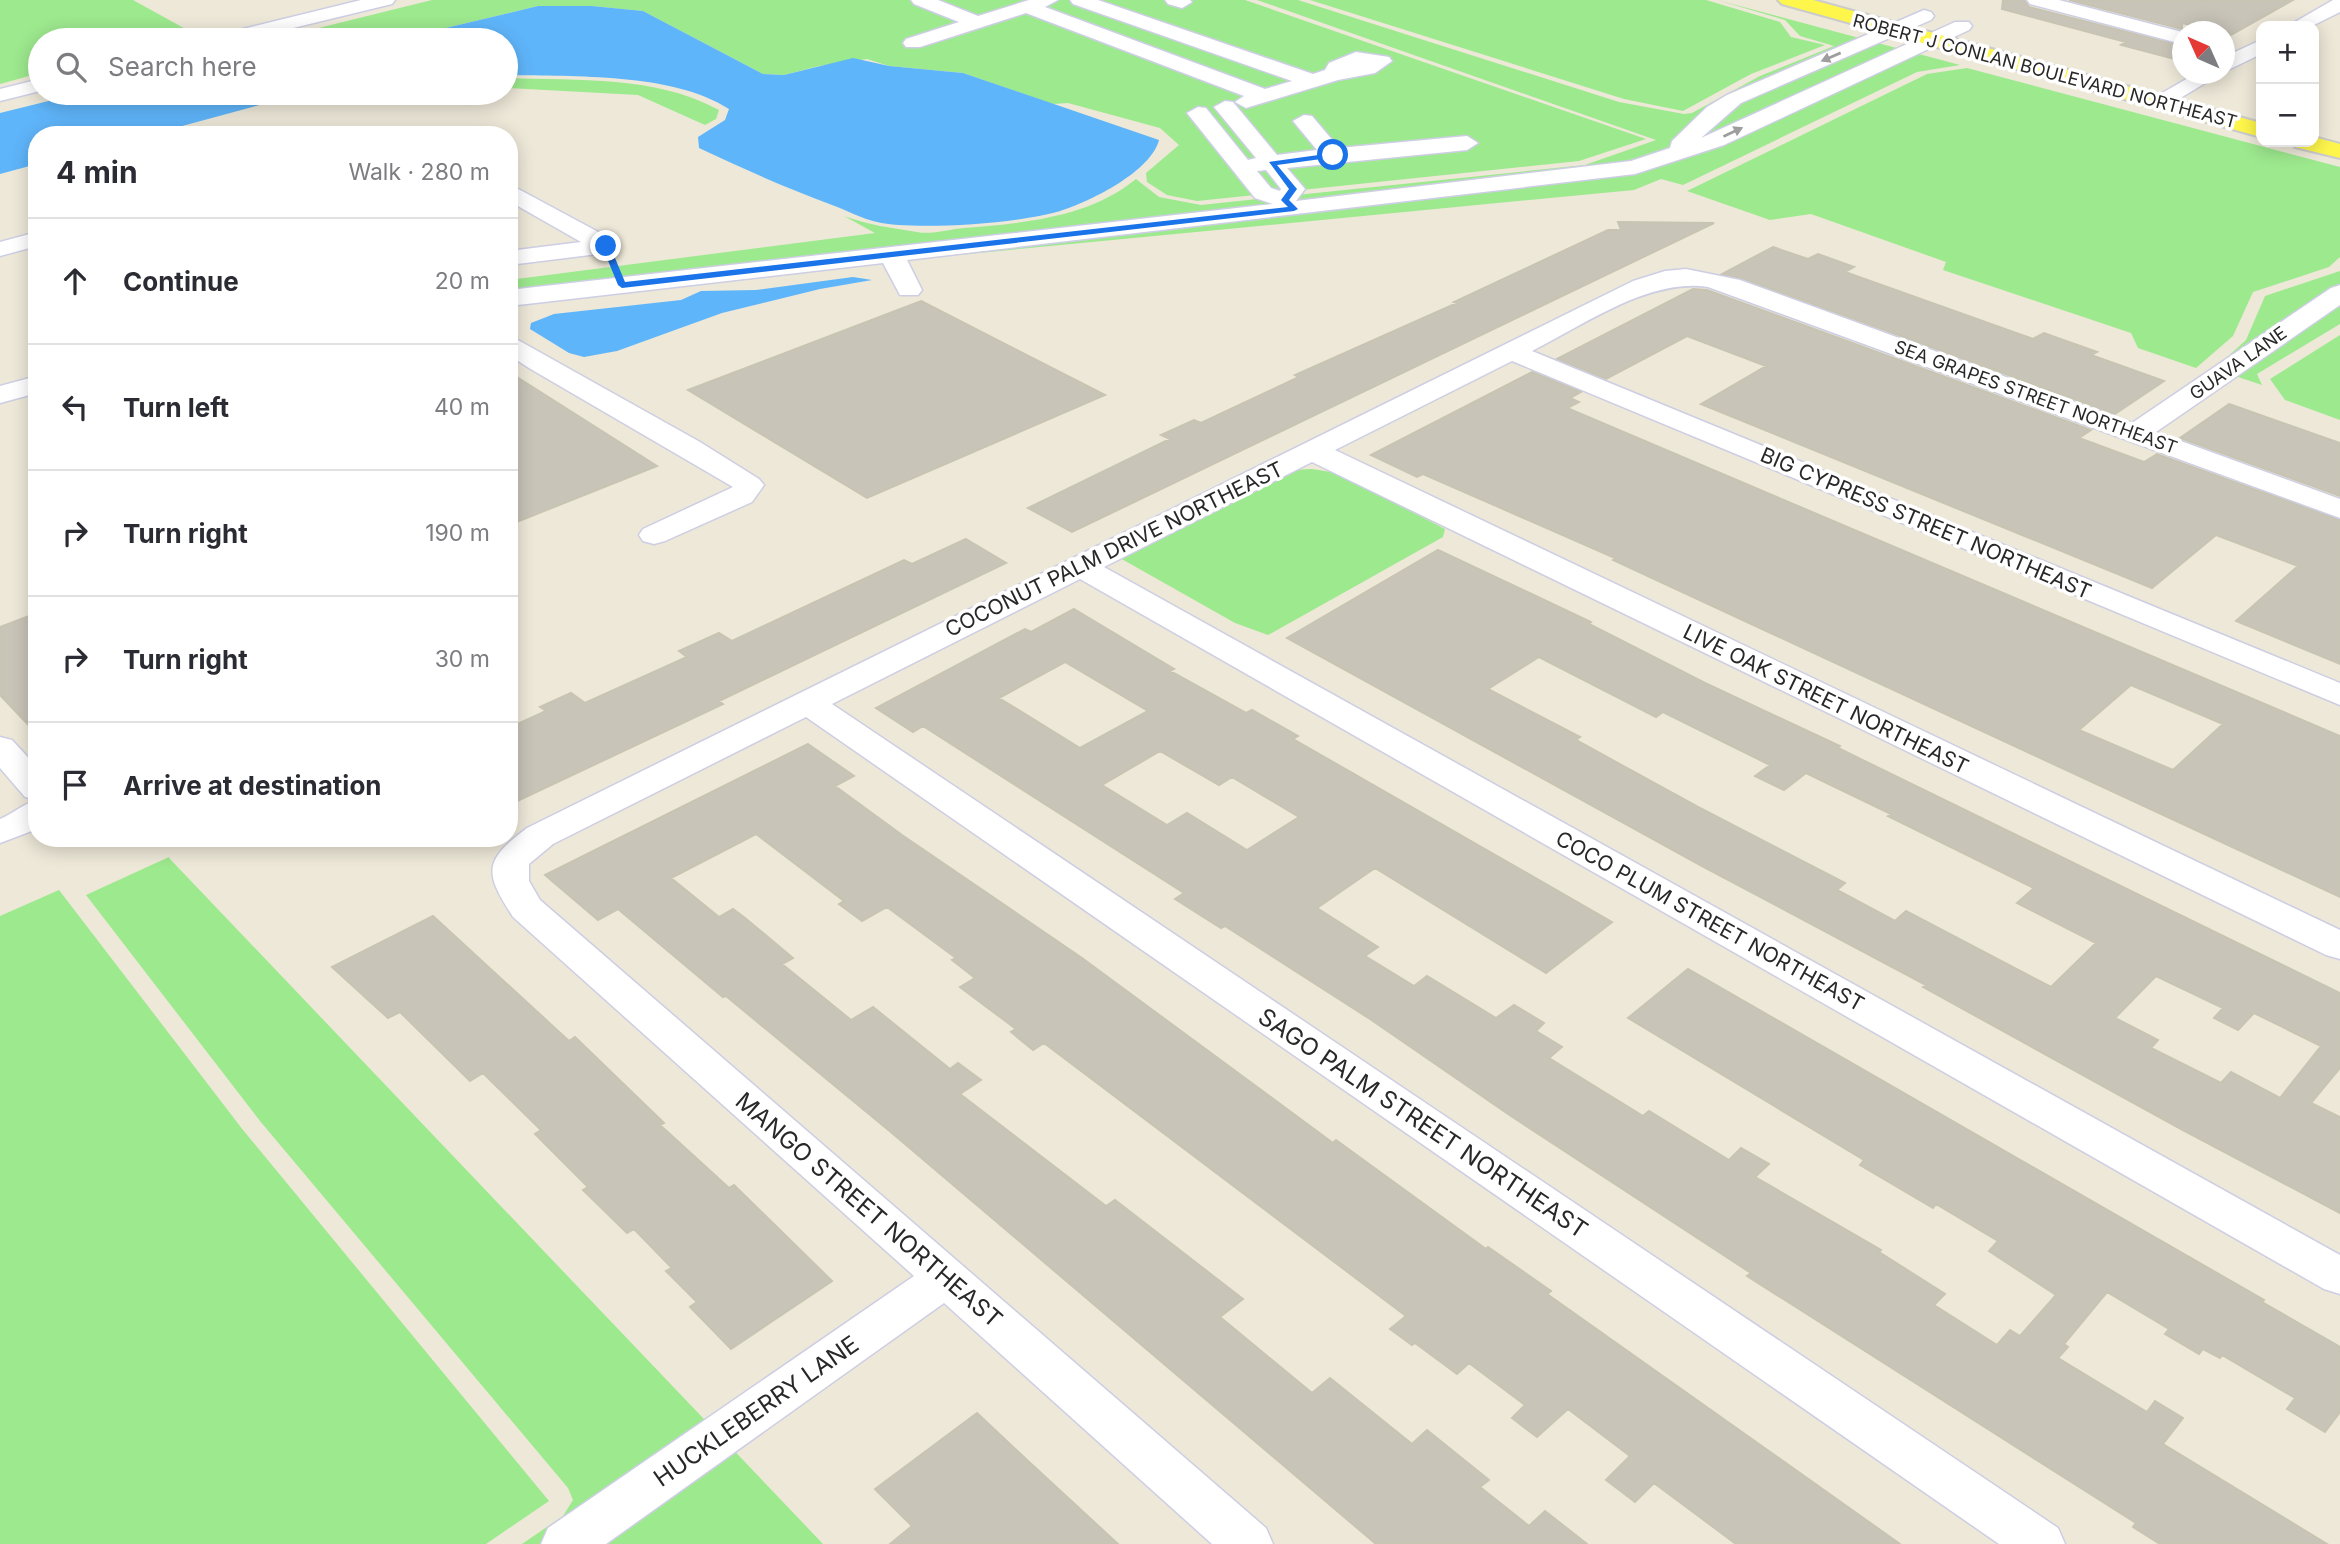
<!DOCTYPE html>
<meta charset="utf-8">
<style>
body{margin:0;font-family:Inter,sans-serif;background:#f2f2f3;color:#2b2b33}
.controls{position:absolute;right:21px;top:21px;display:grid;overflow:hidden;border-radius:14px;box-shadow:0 4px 18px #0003}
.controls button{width:63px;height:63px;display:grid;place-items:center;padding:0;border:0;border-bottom:2px solid #e1e1e2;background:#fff;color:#2b2b33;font:35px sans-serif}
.compass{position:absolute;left:2172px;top:21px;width:63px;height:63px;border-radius:50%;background:#fff;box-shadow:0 4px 18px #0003;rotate:315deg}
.stop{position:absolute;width:21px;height:21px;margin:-16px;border:5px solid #1a73e8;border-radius:50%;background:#fff}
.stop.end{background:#1a73e8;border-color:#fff;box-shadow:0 2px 7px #0008}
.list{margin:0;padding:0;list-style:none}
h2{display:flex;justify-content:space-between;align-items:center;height:91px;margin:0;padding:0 28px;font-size:30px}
h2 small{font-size:23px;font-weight:400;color:#7c7c81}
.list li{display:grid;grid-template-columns:46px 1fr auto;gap:21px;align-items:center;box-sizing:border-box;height:126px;padding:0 28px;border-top:2px solid #e1e1e2}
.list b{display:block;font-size:26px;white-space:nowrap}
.list em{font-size:23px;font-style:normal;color:#7c7c81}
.icon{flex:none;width:38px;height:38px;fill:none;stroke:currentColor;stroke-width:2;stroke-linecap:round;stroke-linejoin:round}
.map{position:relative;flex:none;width:2340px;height:1544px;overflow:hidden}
.search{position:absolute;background:#fff;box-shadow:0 4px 18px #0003;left:28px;top:28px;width:490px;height:77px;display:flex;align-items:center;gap:18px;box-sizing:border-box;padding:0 24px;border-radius:38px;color:#7c7c81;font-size:26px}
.panel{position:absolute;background:#fff;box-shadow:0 4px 18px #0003;left:28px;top:126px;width:490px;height:721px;border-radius:28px}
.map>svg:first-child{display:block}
</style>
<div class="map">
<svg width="2340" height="1544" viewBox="0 0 2340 1544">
<rect width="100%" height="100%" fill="#ede8d8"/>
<path fill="#9de98e" d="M0,0h133l58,32 -25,8h-126v33l-40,11z
M432,0h813l401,139 -67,22 -382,40 -30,-6 -20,-13 -1,-9 33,-28 -19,-17 -92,-25 -15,1 -90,-31 -74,-7 -22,-7 -48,7 -35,9 -21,-1 -120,-63 -51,-5h-54l-143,34h-125z
M1257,0h41l321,102 65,12 8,-1 68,-37 74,-30 -34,-10 -15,-16 -68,-20 243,65 -43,7 -234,113 -22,-6 -27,11 -1125,108v-18l366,-47 -31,-17c24,9 48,12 73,16 14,3 33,-3 47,-4 60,-5 124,-10 172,-49l23,18 42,8 384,-40 71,-25z
M1310,0h396l74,22 11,15 34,8 -74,29 -68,37 -59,-12z
M1967,68l373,99v90l-11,10 -76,25 -20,44 -37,32 -58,-20 -7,-15 -188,-63 3,-8 -135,-48 -41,6 -83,-29 240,-117z
M506,78c70,3 149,-3 213,32l-3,9 -11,6 -67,-30 -132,-7z
M2340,271v53l-83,50 5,11 -48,-16 32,-29 19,-44z
M2340,335v85l-55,-20 -15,-21z
M1312,469l25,4 108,56 -2,8 -175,98 -33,-12 -115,-65 170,-88z
M169,857l1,2 653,685h-301l41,-28 10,-16 -5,-12 -308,-367 -174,-226z
M59,890l184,240 306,371 -63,43h-486v-628z"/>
<path fill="#5fb5fa" d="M538,6h54l51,5 120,63 21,1 69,-17 36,8 74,7 196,67c-8,31 -66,60 -96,70 -38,13 -147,21 -186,12 -15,-3 -31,-12 -45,-17 -45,-17 -89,-36 -133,-57l-1,-11 27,-17 4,-11c-58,-37 -157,-32 -223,-34v-35h-111z
M81,93h223l-155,42h-112v29l-37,10v-61z
M853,277l19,3 -52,9 -98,24 -105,38 -33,6 -15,-4 -39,-24 1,-6 23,-9 127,-14 20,-9 55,-1z"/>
<path fill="#c8c4b8" stroke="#c8c4b2" stroke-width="2" fill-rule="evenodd" d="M2003,0h21l5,7 153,39v15l-61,-16 5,-3 -124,-33z
M2069,0h224l-62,35 -49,-12v6z
M1618,222l96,1 -642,309 -44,-24 142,-69 -9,-4 33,-15 7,3 98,-46 -4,-2 162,-72 -3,-1 154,-72h13z
M1773,247l35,12 10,-5 36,13 -9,5 188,67 11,-6 53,19 -6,3 73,26 -49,33 -374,-136 -19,-4z
M1693,289l14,1 384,140 -12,8 65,24 13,-8 183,66v144l-104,-43 62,-55 -82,-31 -64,53 -451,-184 65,-38 -79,-30 -81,43 -49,-20z
M921,301l184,94 -238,103 -179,-108z
M509,372l148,94 -148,59z
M1532,372l49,20 -11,6 9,4 -12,6 773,328v161l-727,-337 2,-2 -192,-84 -6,3 -46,-22zM2131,685l92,39 -50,46 -94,-40z
M2229,404l111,39v53l-160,-58z
M966,539l40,24 -287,138 4,3 -214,101v-77l37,-17 -6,-4 31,-14 14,10 102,-46 -8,-6 40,-18 13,8 172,-81 8,4z
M1438,550l153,72 -2,2 116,59 135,63 -2,2 502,245v75l-29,35 29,14v96l-159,-84 -258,-142 3,-2 -224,-119 -415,-228zM1539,657l117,60 7,-5 107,53 -15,11 29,14 22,-17 85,41 -3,2 146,72 -17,15 79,40 -45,44 -145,-76 -11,10 -58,-31 8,-7 -147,-76 -122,-67 4,-3 -92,-48zM2156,976l67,32 -9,10 24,12 16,-17 67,33 -41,52 -49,-26 -10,11 -70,-35 7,-8 -43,-22z
M1074,609l100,60 -4,2 76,42 6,-3 46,26 -5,3 319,183 -66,51 -171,-105 -58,40 61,39 -13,9 49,30 13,-10 69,42 18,-13 30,18 -8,8 26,16 -13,11 94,58 6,-5 80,49 12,-12 28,16 -14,13 126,73 -2,2 66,42 -11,11 63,40 13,-15 10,6 36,-41 -67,-44 9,-10 -62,-37 -3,4 -73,-43 4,-5 -236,-142 60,-49 576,331 -2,2 78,45v65l-15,20 -38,-23 8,-11 -73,-43 -2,3 -17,-9 -4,5 -34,-20 4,-5 -62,-37 -43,52 4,3 -10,11 89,54 8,-11 28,17 -20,26 164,100h-167l-27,-17 3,-4 -389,-247 4,-3 -243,-159 -138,-95 -145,-93 -4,2 -46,-29 9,-6 -261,-167 -10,6 -37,-24 149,-79 6,3zM1065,662l83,49 -68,37 -81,-50zM1160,751l59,34 13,-8 67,40 -52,33 -60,-37 -20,12 -65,-40z
M37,613v121l-37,-39v-68z
M808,744l46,32 -19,10 67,49 180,123 251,185 3,-3 150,109 2,-2 63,44 -4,3 353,250h-164l-82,-61 -19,19 -29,-22 24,-24 -62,-47 -31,28 -25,-19 13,-13 -56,-42 -12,11 -42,-31 -3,2 -22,-16 16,-13 -362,-273 -11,7 -22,-18 5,-3 -56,-42 15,-9 -23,-18 4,-2 -69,-51 -25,14 -23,-17 5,-3 -88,-67 -85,44 48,39 14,-8 12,9 48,40 -11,6 69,56 22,-13 77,62 8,-6 23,17 -21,14 146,112 9,-6 128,99 -23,18 92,76 18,-15 82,66 15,-14 62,50 -9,7 49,39 16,-15 42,33h-211l-484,-411 -166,-137 -3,1 -105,-88 -20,11 -53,-45z
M433,916l136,125 6,-4 89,86 -4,2 69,63 5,-3 98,96 -101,68 -41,-42 7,-5 -31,-31 6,-3 -38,-39 -7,4 -44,-43 5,-3 -53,-53 6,-4 -58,-57 -13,8 -70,-69 -12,6 -56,-51z
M977,1413l50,47 91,84h-228l22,-18 -37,-37z"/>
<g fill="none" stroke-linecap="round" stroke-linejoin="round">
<g stroke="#cdcee3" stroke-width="3">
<path id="minor" d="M361,0h34l-3,4 -148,36h-33l3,-4z
M911,0h27l40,16 51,-16h29l-13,7 220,82 27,-8 -219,-77 -3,-4h28l215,74 12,-4 4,-7 27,-11 33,5 3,4 -17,12 -37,7 -92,28 -11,-6 9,-6 -218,-83 -106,34h-14l-3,-4 3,-4 53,-17 -45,-18z
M1165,0h25l2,2 -10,6 -14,-4z
M2027,0h32l123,32v12l-152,-40z
M2333,0h7v12l-28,14h-24z
M1924,10l7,2 3,4 -3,4 -190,83 -40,35 254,-116h14l3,4 -3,4 -245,115 -89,29 -728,86 15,30 -4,5h-18l-17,-32 -374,43v-16l764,-86 -18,-6 -68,-85 11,-6 8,1 42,52 8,-2 -42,-51 11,-6 8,1 44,53 40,-5 -24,-29 11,-6 8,1 27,32 128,-12 11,7 -11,7 -180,18 18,21 -9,12 335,-40 39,-13 2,-7 35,-34 20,-12zM1266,170l15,19 -1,2 -9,-3 -14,-17z
M2261,40v14l-37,18v-15z
M2195,74h25l-56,34 -8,1 -11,-6z
M40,79v12l-40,10v-12z
M509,184l106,57 3,5 -3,5 -9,2 -97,12v-14l72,-9 -72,-41z
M37,232v14l-37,10v-14z
M1686,269l54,11 392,143 199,-135 9,-3v20l-184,127 184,67v19l-632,-231c-59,-9 -124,38 -176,64l808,332v22l-828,-344 -177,89 1005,480v29l-14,-4 -1014,-493 -208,105 1236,688v39l-16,-5 -1244,-710 -248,125 1226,824 7,16h-66l-1193,-827 -253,127 -24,20v17l11,19 726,628 7,16h-61l-268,-241 -338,241h-65l7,-16 366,-252 -401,-359c-29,-45 -30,-56 14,-89l1106,-547 32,-10z
M509,335l191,107 59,37 5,6 -12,17 -87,39 -11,3 -11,-3 -4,-6 4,-6 90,-42 -204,-119 -20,-13z
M37,376v17l-37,10v-17z
M0,737l12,3 25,27v33l-12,-3 -25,-29z
M37,800v29l-37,14v-24c14,-6 23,-15 37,-19z"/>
</g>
<g stroke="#cbcbcb" stroke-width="4">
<path id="major" d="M1778,0h35l448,123v14l-479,-133z
M2314,137l26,7v14l-45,-11 -3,-5h22z"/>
</g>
<use href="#minor" fill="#fff" fill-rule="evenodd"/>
<use href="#major" fill="#fef64b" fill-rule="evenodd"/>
</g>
<defs><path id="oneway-solid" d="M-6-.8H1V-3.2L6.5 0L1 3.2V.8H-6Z" transform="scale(1.75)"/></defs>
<g fill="#9e9e9e">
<use href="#oneway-solid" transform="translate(1831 57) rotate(157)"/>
<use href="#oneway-solid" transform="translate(1733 132) rotate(-25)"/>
</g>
<path fill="#1a73e8" d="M1333,153l3,4 -59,8 20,24 -8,11 9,9 -4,2 -672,77 -4,-3 -16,-39h8l15,36 663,-75 -7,-7 8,-11 -20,-27z"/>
<g text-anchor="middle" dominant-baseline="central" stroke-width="7" stroke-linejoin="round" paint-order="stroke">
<g font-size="18" fill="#282828" stroke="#fff">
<text transform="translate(2045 71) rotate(15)">ROBERT J CONLAN BOULEVARD NORTHEAST</text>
<text transform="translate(2238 363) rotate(-35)">GUAVA LANE</text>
<text transform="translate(2036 397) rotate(20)">SEA GRAPES STREET NORTHEAST</text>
</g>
<g font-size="21" fill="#282828" stroke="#fff">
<text transform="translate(1926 523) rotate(23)">BIG CYPRESS STREET NORTHEAST</text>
<text transform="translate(1114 549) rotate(-26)">COCONUT PALM DRIVE NORTHEAST</text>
<text transform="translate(1826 699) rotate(26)">LIVE OAK STREET NORTHEAST</text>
<text transform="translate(1710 921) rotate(29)">COCO PLUM STREET NORTHEAST</text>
</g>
<g font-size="24" fill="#282828" stroke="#fff">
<text transform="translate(1423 1123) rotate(34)">SAGO PALM STREET NORTHEAST</text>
<text transform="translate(869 1210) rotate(41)">MANGO STREET NORTHEAST</text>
<text transform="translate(756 1411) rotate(-35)">HUCKLEBERRY LANE</text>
</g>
</g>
</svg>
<div class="controls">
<button>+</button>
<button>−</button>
</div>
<svg class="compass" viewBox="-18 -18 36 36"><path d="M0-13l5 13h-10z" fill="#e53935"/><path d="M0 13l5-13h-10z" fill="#7c7c81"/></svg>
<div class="stop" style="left:1333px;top:155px"></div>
<div class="stop end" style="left:606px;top:246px"></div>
<div class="search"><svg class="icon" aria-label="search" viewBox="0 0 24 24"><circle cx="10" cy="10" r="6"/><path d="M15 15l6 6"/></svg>Search here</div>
<section class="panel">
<h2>4 min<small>Walk · 280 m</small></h2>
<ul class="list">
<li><svg class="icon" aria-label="ahead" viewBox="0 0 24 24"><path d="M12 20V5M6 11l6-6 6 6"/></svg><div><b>Continue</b></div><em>20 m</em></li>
<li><svg class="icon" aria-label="left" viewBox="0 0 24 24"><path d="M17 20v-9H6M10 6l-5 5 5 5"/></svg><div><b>Turn left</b></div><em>40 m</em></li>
<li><svg class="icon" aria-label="right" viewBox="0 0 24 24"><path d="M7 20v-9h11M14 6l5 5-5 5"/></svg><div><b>Turn right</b></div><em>190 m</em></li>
<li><svg class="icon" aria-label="right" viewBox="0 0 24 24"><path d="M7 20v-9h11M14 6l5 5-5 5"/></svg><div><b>Turn right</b></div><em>30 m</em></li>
<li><svg class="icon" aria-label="arrive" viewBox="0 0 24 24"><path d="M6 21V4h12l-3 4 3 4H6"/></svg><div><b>Arrive at destination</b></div></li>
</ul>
</section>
</div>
